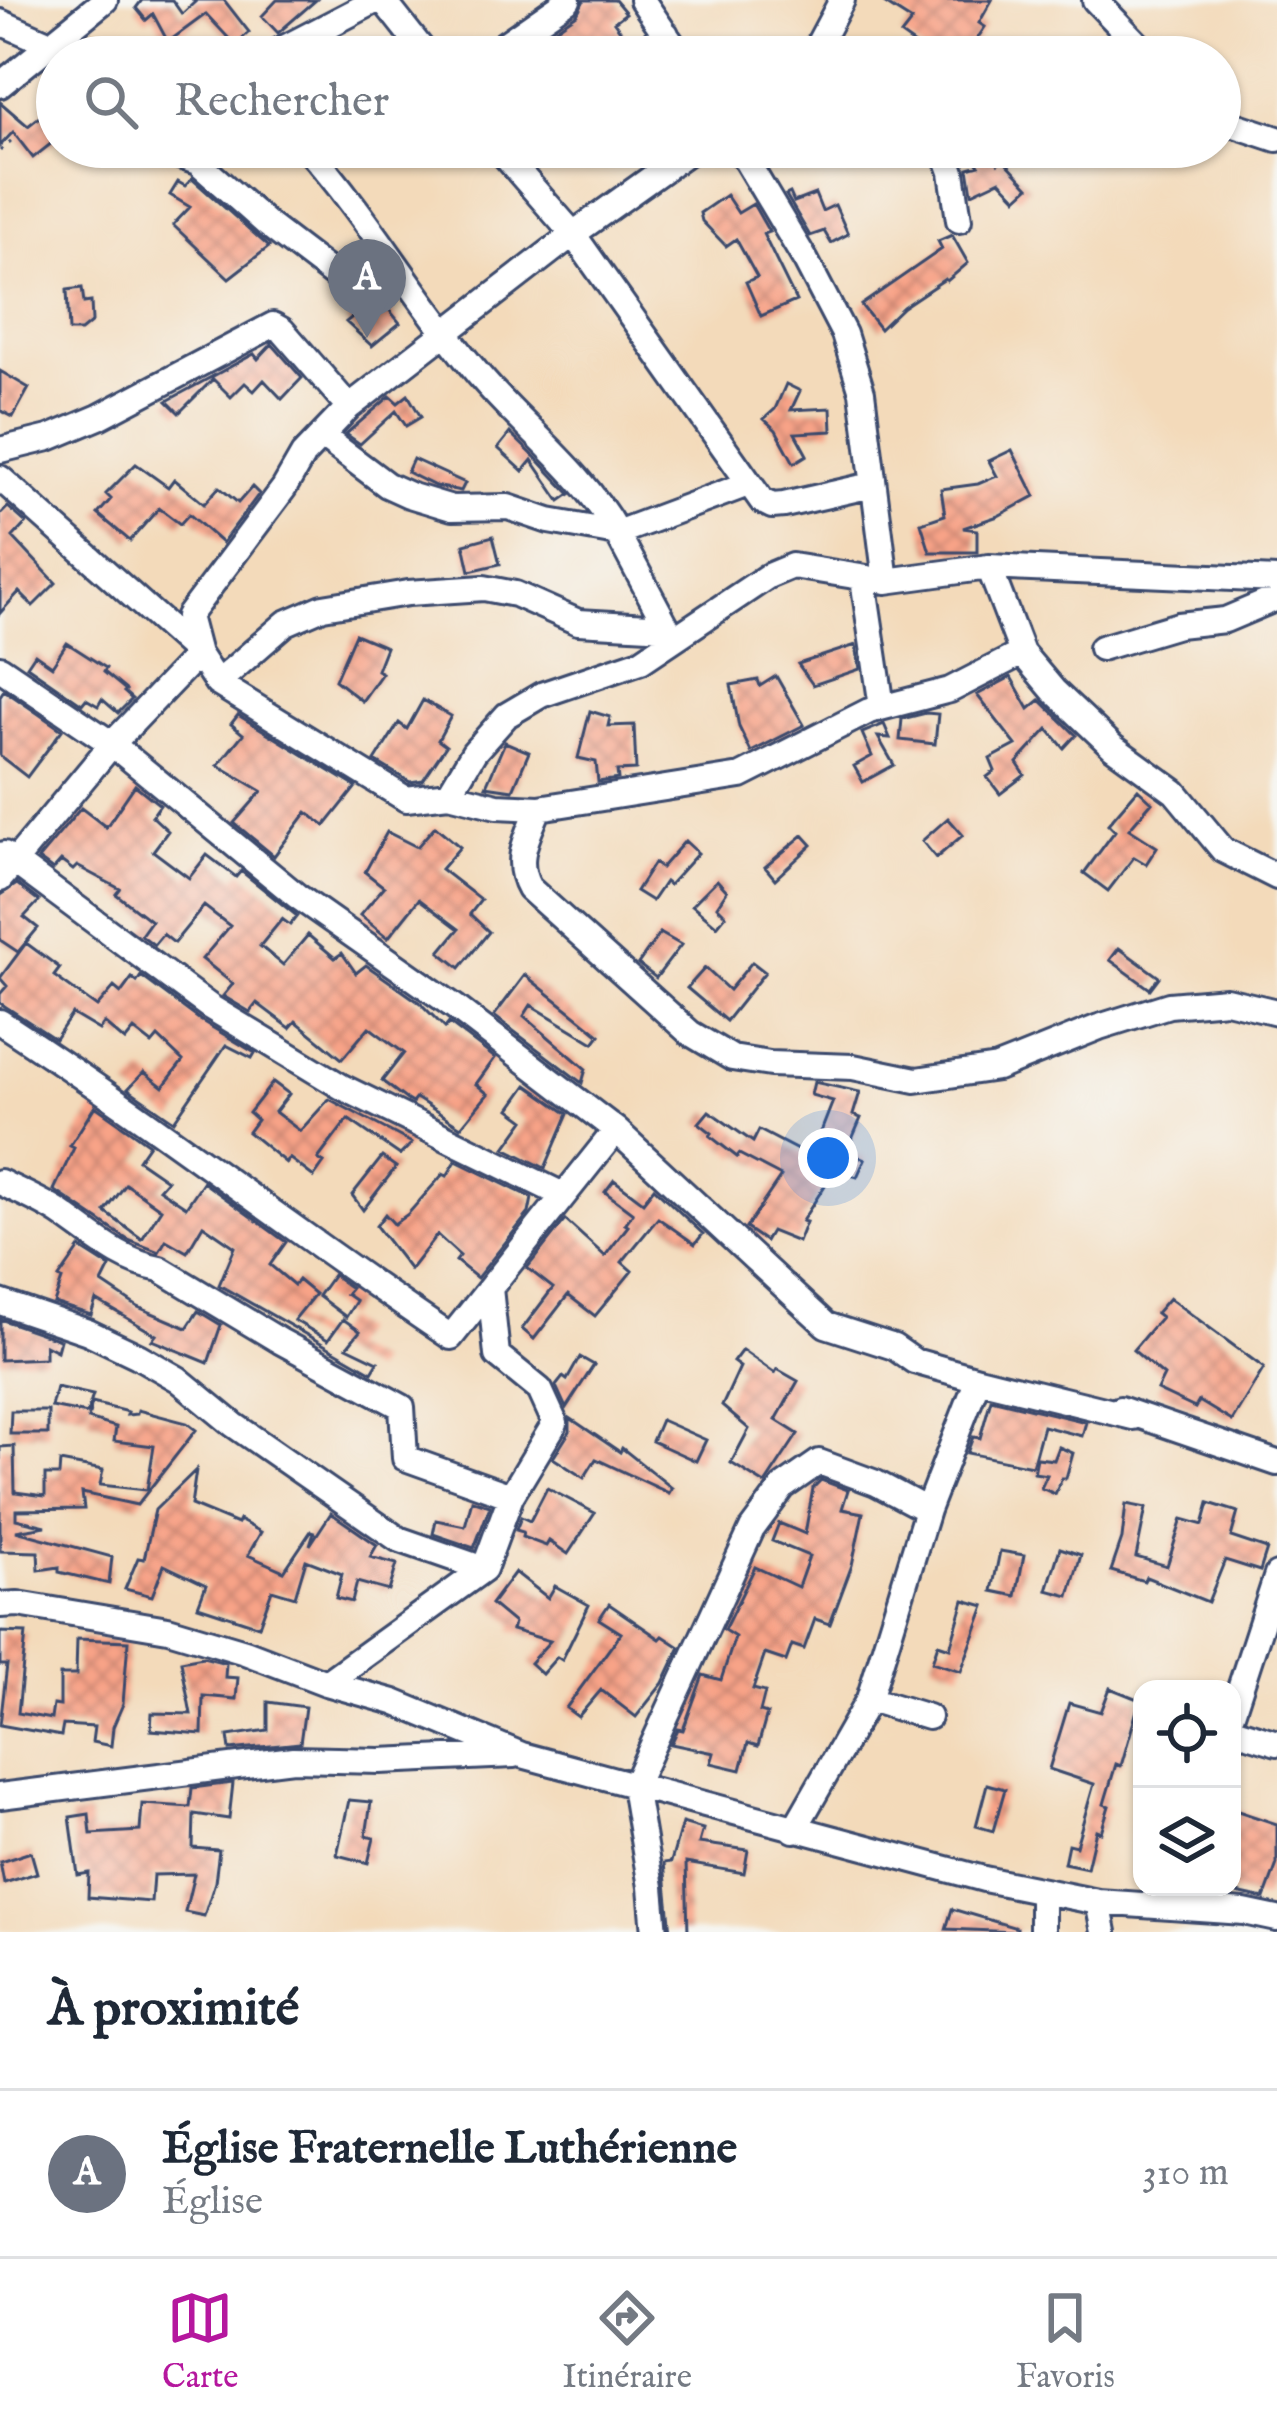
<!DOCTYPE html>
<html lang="fr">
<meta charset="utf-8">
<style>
body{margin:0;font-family:"IM FELL English",serif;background:#f2f2f3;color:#1f2937}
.controls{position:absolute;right:36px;bottom:36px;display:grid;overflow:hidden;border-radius:24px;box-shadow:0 3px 9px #0004}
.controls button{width:108px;height:108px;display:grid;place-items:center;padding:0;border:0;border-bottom:3px solid #e0e1e3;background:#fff;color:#1f2937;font:60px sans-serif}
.you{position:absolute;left:828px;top:1158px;width:42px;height:42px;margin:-30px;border:9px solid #fff;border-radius:50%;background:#1a73e8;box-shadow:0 0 0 18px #1a73e833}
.badge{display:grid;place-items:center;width:78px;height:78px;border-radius:50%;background:#b5179e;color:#fff;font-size:39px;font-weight:700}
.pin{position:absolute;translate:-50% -99px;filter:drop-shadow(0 3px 6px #0008)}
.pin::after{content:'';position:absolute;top:63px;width:42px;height:36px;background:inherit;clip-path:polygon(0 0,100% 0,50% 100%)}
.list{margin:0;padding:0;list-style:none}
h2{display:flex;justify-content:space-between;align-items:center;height:156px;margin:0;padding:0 48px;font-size:51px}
h2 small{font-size:39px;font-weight:400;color:#747a83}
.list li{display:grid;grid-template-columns:78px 1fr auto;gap:36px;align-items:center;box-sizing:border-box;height:168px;padding:0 48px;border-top:3px solid #e0e1e3}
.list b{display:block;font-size:45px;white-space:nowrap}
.list p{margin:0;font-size:39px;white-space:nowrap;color:#747a83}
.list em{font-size:39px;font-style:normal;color:#747a83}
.icon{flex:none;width:66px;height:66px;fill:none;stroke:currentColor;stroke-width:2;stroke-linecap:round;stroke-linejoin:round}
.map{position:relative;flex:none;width:1277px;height:1932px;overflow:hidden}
.search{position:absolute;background:#fff;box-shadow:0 3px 9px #0004;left:36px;right:36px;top:36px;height:132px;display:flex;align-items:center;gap:30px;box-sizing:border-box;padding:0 42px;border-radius:66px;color:#747a83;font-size:45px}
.sheet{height:324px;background:#fff}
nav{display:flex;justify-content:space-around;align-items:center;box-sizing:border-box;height:168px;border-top:3px solid #e0e1e3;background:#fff;font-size:33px;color:#747a83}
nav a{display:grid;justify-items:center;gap:6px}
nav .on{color:#b5179e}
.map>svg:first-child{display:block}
</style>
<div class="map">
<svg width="1277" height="1932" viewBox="0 0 1277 1932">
<defs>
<pattern id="building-cross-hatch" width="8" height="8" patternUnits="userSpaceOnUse" patternTransform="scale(3)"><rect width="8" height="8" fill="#f8a387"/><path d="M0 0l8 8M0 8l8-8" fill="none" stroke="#c88572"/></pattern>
</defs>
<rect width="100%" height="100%" fill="#f6f6f2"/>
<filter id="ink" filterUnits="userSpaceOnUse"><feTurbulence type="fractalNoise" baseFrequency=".00833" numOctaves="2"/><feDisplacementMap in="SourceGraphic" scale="24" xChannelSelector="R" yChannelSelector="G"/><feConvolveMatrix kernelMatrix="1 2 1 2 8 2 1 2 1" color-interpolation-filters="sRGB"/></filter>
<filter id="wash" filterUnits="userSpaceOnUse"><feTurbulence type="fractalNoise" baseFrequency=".004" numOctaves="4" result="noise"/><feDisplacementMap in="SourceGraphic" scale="48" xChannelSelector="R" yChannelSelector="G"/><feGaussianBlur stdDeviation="2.7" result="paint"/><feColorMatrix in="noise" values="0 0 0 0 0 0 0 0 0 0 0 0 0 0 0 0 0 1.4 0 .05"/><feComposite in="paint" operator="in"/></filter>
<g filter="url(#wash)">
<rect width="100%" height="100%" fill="#f3daba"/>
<g id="blocks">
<path fill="url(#building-cross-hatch)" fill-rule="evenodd" d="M142,0h30l10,14 13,-12 -2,-2h31l25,32 -14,13 -29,-31 -38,28 -15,-28 -7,6 -10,-12z
M277,0h39l-38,33 -16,-17z
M584,0h31l11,13 -12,9 14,19 -10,16h-103l62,-43z
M879,0h113l-13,23 6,4 -20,30h-33l-31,-22 11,-14z
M0,102l28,24 29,-23v36l-24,19 -20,-26 -13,14z
M966,147h20l12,16 5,-4 26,28 -12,11 -17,-18 -28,13 -4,-25 11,-3z
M192,179l77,68 -40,31 -56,-53 17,-18 -20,-12 8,-13 7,4z
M790,193l4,9 21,-8 7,17 13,-6 13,29 -17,9 -7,-12 -14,5 -24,-41z
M726,195l12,18 15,-9 16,28 -6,2 33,67 -35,15 -15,-34 11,-5 -21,-38 -10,7 -24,-25 -2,-8z
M952,235l16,28 -21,18 -2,-2 -42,28 -23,22 -19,-24 81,-56 -4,-8z
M82,288l2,15 7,-1 1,20 -11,9h-12l-2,-41z
M378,296l22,27 -28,23 -26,-24z
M272,344l30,34 -20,21 -18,-19 -10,11 -9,-8 -14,14 -18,-18 -34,34 -12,-12 87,-47 4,5z
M0,371l29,17 -16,29 -13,-7z
M786,384l14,7 -9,19 40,-2 1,23 -37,2 12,22 -13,8 -18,-33 -12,-11 11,-10z
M408,395l13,22 -15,9 -10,-15 -36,33 -14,-10 44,-38 8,7z
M510,433l30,29 30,32 -10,7 -28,-41 -9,11 -25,-23z
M1012,450l23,46 -37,20 -35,12 14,2v22h-47l-9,-29 24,-8 -4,-26 37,-5 19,-8 -8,-15z
M413,459l52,24 -4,8 -26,-5 -28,-14z
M136,464l32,23 6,-8 30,25 15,-17 19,16 14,-16 7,7 -37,49 -33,-29 -9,10 -21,-16 -29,33 -32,-27 13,-15 -5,-5z
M8,507l18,16 -13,14 43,46 -23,23 -14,-14 -19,21v-98z
M493,536l7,28 -30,7 -6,-27z
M355,634l31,13 -9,23 5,3 -20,28 -27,-21z
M67,643l39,25 -2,4 22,18 -2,2 8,7 -14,14 -16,-14 -4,7 -12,-7 -4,5 -55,-38 8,-12 17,12z
M856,645l4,24 -47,16 -15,-21z
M776,676l28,49 -53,27 -12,-25 -8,-42 27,-5 2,6z
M1011,677l18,32 11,-9 36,35 -12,13 -16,-19 -31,34 8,12 -25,19 -13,-17 8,-6 -5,-12 26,-14 -39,-50z
M4,690l58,40 -35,47 -27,-21v-60z
M423,700l28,16 -13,24 8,6 -23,34 -13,2 -35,-21 24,-38 8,6z
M590,711l20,6 -2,9 26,-1 2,45 -19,1 1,8 -20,3 -2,-20 -18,-4z
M926,713l12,1 -3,30 -35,-4 2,-21z
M238,715l118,72 -31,39 -18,-14 -33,44 -40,-33 28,-32 -44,-26 25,-31 -12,-10z
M884,724l6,14 -12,-1 16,28 -31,17 -9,-16 18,-10 -10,-23z
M505,742l24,10 -16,38 -27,-4z
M135,785l25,20 -8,11 16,15 -15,20 36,27 18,-23 29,22 5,-6 56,45 -7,9 -8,-6 -22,27 23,19 25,-30 27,23 7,-5 14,20 10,-8 54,38 25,25 4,-5 46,35 -19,26 12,10 -27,33 -45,-29 -4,5 -5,-3 -25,-19 22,-28 -35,-26 -27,32 -46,-38 -6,7 -33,-25 -7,9 -27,-16 10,-12 -31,-25 28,-33 -26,-20 -30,37 -11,-9 -9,11 -13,-10 10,-14 -35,-27 4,-5 -43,-23 -4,4 -12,-9 -8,9 -15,-11 43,-51 25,19z
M1138,789l14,13 -23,27 28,18 -11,17 -12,-7 -26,34 -24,-18 31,-42 -7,-7z
M948,818l15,17 -27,23 -14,-17z
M435,826l25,21 -19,22 40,31 -11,14 19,18 -29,36 -20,-16 19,-23 -40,-30 -31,39 -28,-23 24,-28 -19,-15 22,-40 30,15z
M803,835l9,10 -37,34 -10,-12z
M685,841l13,12 -29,32 -4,-3 -13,19 -16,-10 18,-28 7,5z
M717,880l10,11 -10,15 9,9 -9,11 -25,-21z
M17,884l22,17 -15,16 14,11 -20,24 -18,-12v-45z
M660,933l21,12 -25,33 -18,-14z
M26,943l34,25 -6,8 43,31 17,-20 7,6 11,-15 5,4 4,-6 59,44 55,33 -3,5 -26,-13 -52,76 -46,-32 16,-17 19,15 20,-26 -25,-24 -6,7 -18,-14 -9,11 -21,-18 -5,7 -27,-16 -17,25 -55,-36v-9l7,-8 -7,-8z
M1119,948l40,29 -9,12 -40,-29z
M752,962l13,10 -39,49 -39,-33 18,-20 24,22z
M525,975l75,60 -6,8 -63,-38 -7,11 62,53 -4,14 -88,-67z
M273,1082l16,12 -14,18 25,19 29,-32 83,44 -12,12 -52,-36 -30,40 6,4 -10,14 -25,-19 -3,5 -38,-31 9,-12 -8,-7z
M814,1082l46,10 -7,23 8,3 -14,33 18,8 -8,18 -22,-7 -33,51 4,1 -8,20 -27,-11 -6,10 -19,-13 35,-52 -42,-22 -2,3 -27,-21 2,-3 -13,-10 10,-12 44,31 6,-12 48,25 5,-14 5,1 16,-41 -22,-6z
M527,1085l41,29 -23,54 -40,-20 20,-28 -15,-11z
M95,1106l54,38 -11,16 29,20 -8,9 27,18 17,-25 83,60 -16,23 24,20 4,-5 17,14 -21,26 34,20 15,-21 17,12 -13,16 31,15 -6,10 -153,-87 16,-38 -32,-22 -16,27 -21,-12 -7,12 -31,-12 -74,-50 20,-42 -4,-2zM126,1184l35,25 -19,30 -37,-27z
M382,1157l14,10 -33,43 -11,-15z
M456,1161l76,37 -3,15 -52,65 -21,-17 4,-5 -23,-21 -27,35 -34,-44 9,-12 9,10 14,-10 35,-40 4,2z
M614,1180l29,22 11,-14 49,46 -8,10 -37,-26 -36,44 10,9 -37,45 -27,-21 -34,44 -12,-10 31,-41 -26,-20 38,-48 40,36 23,-30 -3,-2 8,-11 -28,-21z
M80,1248l30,19 -8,16 36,24 49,21 11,-17 23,14 -13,38 -56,-23 4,-5 -60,-35 -5,15 -37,-12 8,-23 -3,-2z
M333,1275l18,13 -5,6 10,7 -10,16 -28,-21z
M1169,1298l95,70 -32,53 -33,-20 -4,7 -38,-18 7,-14 -31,-26 28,-33 -5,-4z
M0,1319l60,21 -3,11 -12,-6v13l-45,2z
M742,1350l33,23 2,-4 21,12 -22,39 22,14 -33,50 -34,-21 18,-34 -27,-23 18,-39 -7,-5z
M580,1357l14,8 -28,43 -10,-22 7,-9 4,3z
M56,1387l37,8 -6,19 -36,-7z
M991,1399l95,23 -4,14 -39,-10 -11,40 -65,-13 6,-16 7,1z
M92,1403l36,9 -1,3 10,-1 1,-4 49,13 9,7 -59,75 -55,-12 2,16 -68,1v9l30,7 -30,5 96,26 -3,27 -50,-12v-5l-20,3 -1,-18 -38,-1v-104l14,-1 1,46 30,4v-21h14l1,-13 43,8 -3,15 47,5 7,-44 -40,-5 2,-14 -28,-8z
M11,1411h37v23h-38z
M570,1418l50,34 2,-4 50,40 -3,5 -73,-34 -12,19 -31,-20 17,-27z
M661,1420l45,20 -10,21 -44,-20z
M1059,1447l14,6 -7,25h-4l-7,16 -14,-6 6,-13 -13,-2 3,-15 17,2z
M196,1470l-5,35 46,19 2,-4 22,12 -13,23 36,16 27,-40 3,1 -4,13 21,-32 46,32 -7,12 27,7 -8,27 -32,-9 -5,20 -16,-4 6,-24 -36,-14 -11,37 -23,-7 -13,36 -61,-20 8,-21 -42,-20 -12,31 -27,-7 13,-31 6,1 11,-49z
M821,1480l27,10 -6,19 21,4 -11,52 -22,59 -15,-5 -11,30 -12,-4 -6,16 -21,-7 -12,35 12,3 -5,20 7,2 -9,32 -10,-3 -7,27 -30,-7 3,-10 -43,-9 7,-15 5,1 20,-55 18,5 14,-43 -11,-7 31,-63 43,20 11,-31 -37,-15 7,-18 26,11 8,-46z
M547,1488l48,25 -27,41 -19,-13 -3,5 -24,-9 1,-5 -7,-2 5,-13 9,4z
M472,1500l18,6 -16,42 -41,-14 3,-14 29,6z
M1209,1503l29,9 -7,25 36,12 -7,22 -35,-11 -17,42 -62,-25 -2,4 -33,-10 11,-32 4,-35 20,4 -10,49 31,9 15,-47 21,6z
M1060,1548l21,7 -12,41 -22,-6z
M1000,1551l24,4 -8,41 -24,-5z
M515,1572l33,26 7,-12 34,19 -27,55 -5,-3 -15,17 -12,-11 20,-22 -38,-11 2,-7 -23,-19z
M964,1600l21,6 -24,65 -29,-9 6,-18 12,4z
M609,1604l51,35 3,-3 17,11 -17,36 -27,34 -35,-27 -23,27 -12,-9 55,-75 -22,-14z
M0,1632l26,1 -8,80 33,6 2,-14 7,1v-31h16l1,-36 51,2 -5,63 -10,23 -2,19 -19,-4 2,-15 -31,-2 -2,11 -61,-11 7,-60h-7z
M203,1657l23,6 -1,14 13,1 -2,21 -33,-3 -1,38 -51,-4 1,-17 39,1 -10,-53z
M1110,1688l30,12 -19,66 -5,-2 -12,40 5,2 -8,26 -5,-2 -9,38 -23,-5 4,-19 8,2 18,-62 -45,-15 20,-66 32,9z
M268,1702l37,5 -5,36 -70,7 -2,-14 40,-6z
M233,1783l-4,36 -35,-5 -1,34 26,2 -4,32 -11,34 -19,-4 9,-38 -41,1 -2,27 -63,-5 1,-24 -11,2 -8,-58 19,-3 2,20 49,-3 2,-27 48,3 2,-19z
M987,1784l18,5 -12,42 -17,-5z
M349,1800l22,2 -5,34 8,2 -6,25 -31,-8z
M1232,1809l45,15v40l-13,35 -32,-7z
M682,1823l21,6 -4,14 49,7 -4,23 -58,-10 2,69h-17l-7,-69 7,-1z
M31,1852l6,21 -33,10 -4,-21z
M952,1909l65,19v4l-71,-3z"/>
</g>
</g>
<g filter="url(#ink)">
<use href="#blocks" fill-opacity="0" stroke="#3b496c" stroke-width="3"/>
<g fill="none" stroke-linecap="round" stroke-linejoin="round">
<g stroke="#3b496c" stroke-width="30">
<path id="minor" d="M383,0l45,57
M642,0l39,57
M1095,0l55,57
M0,22l80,35
M818,45l28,12
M267,57l110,-57
M486,57l82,-57
M634,57l32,-23
M806,57l12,-12 24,-45
M0,85l105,-85
M1220,120l57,19
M154,147l43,15 71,63 67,51h66
M306,147c63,70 111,155 172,227 45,54 105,97 139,159l131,-49
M497,147l76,87 189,267 10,5 12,-1 88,-20
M738,147l68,114 38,73 18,58 24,189 103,-14 288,13
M943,147l9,25 7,48
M322,436l65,49 22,10 43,13 56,-1 41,14 68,12 50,94 3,14
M0,450l49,-12 50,-21 174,-92 9,5 67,77
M0,478l198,176 19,29 189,116 43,-5 48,12 42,2 202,-32 128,-65 81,-21 72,-37
M989,567l33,86 32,38 59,56 62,45 48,58 54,27
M863,579l19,128
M1101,648l77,-23 47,-5 52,-22
M0,668l112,76 185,152 158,111 161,123 210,195 68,22 20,14 64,18
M217,683l69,-60 37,-16 85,-14 76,-5 31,6 63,28 89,5
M449,794l25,-42 33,-37 34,-20 100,-34 127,-85 24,-10 94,15
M539,808c-11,28 -26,52 -10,80l161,145 42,25 38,6 83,3 63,13 81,-12 102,-41 70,-22 57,-5 51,12
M4,854l206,153 132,80 221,108
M0,879l112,-135 86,-90 -10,-38 96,-128 19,-33 46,-48 224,-173 122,-87
M0,1022c154,100 298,213 451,315l165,-207
M0,1182c20,10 42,19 60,31 32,22 61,49 100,56l120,72 122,66 3,51 106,38
M0,1302l88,30 50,24 40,23 56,46 164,114 86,30
M1120,1409l157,54
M0,1605l18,-1 150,25 77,23 81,31 68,19 128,53 462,124 114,23 146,10 33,7
M326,1683l158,-114 27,-73 44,-73 -15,-33 -43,-35 -7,-67
M869,1699l59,18
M1232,1713l45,-138
M1232,1729l45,14
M0,1796l293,-37 87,2 134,-6
M794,1830l75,-131 58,-189 51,-131 155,38
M1042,1892v40
M1098,1902l6,30
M655,1932l-4,-45 -17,-101 118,-257 31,-42 36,-25 57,21 51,27"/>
</g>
<path stroke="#3b496c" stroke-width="3" stroke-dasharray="3 9" stroke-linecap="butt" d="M0,151l14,-13"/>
<use href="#minor" stroke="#fff" stroke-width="24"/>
</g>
</g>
</svg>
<div class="controls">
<button><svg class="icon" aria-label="locate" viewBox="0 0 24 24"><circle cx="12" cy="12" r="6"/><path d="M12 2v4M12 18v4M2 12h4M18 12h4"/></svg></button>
<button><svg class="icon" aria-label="layers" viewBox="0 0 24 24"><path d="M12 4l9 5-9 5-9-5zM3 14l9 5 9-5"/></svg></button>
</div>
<div class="you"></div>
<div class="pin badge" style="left:367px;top:338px;background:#6b7280">A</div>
<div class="search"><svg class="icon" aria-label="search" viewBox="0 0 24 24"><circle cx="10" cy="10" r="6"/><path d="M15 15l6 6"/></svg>Rechercher</div>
</div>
<section class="sheet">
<h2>À proximité<small></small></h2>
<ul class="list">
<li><span class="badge" style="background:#6b7280">A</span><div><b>Église Fraternelle Luthérienne</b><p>Église</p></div><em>310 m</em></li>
</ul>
</section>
<nav>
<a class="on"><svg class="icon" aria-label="map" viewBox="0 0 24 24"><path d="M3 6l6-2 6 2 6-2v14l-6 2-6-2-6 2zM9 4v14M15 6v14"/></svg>Carte</a>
<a><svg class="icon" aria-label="directions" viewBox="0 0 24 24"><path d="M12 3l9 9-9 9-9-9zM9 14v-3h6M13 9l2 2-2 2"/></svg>Itinéraire</a>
<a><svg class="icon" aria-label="saved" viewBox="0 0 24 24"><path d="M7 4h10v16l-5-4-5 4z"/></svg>Favoris</a>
</nav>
